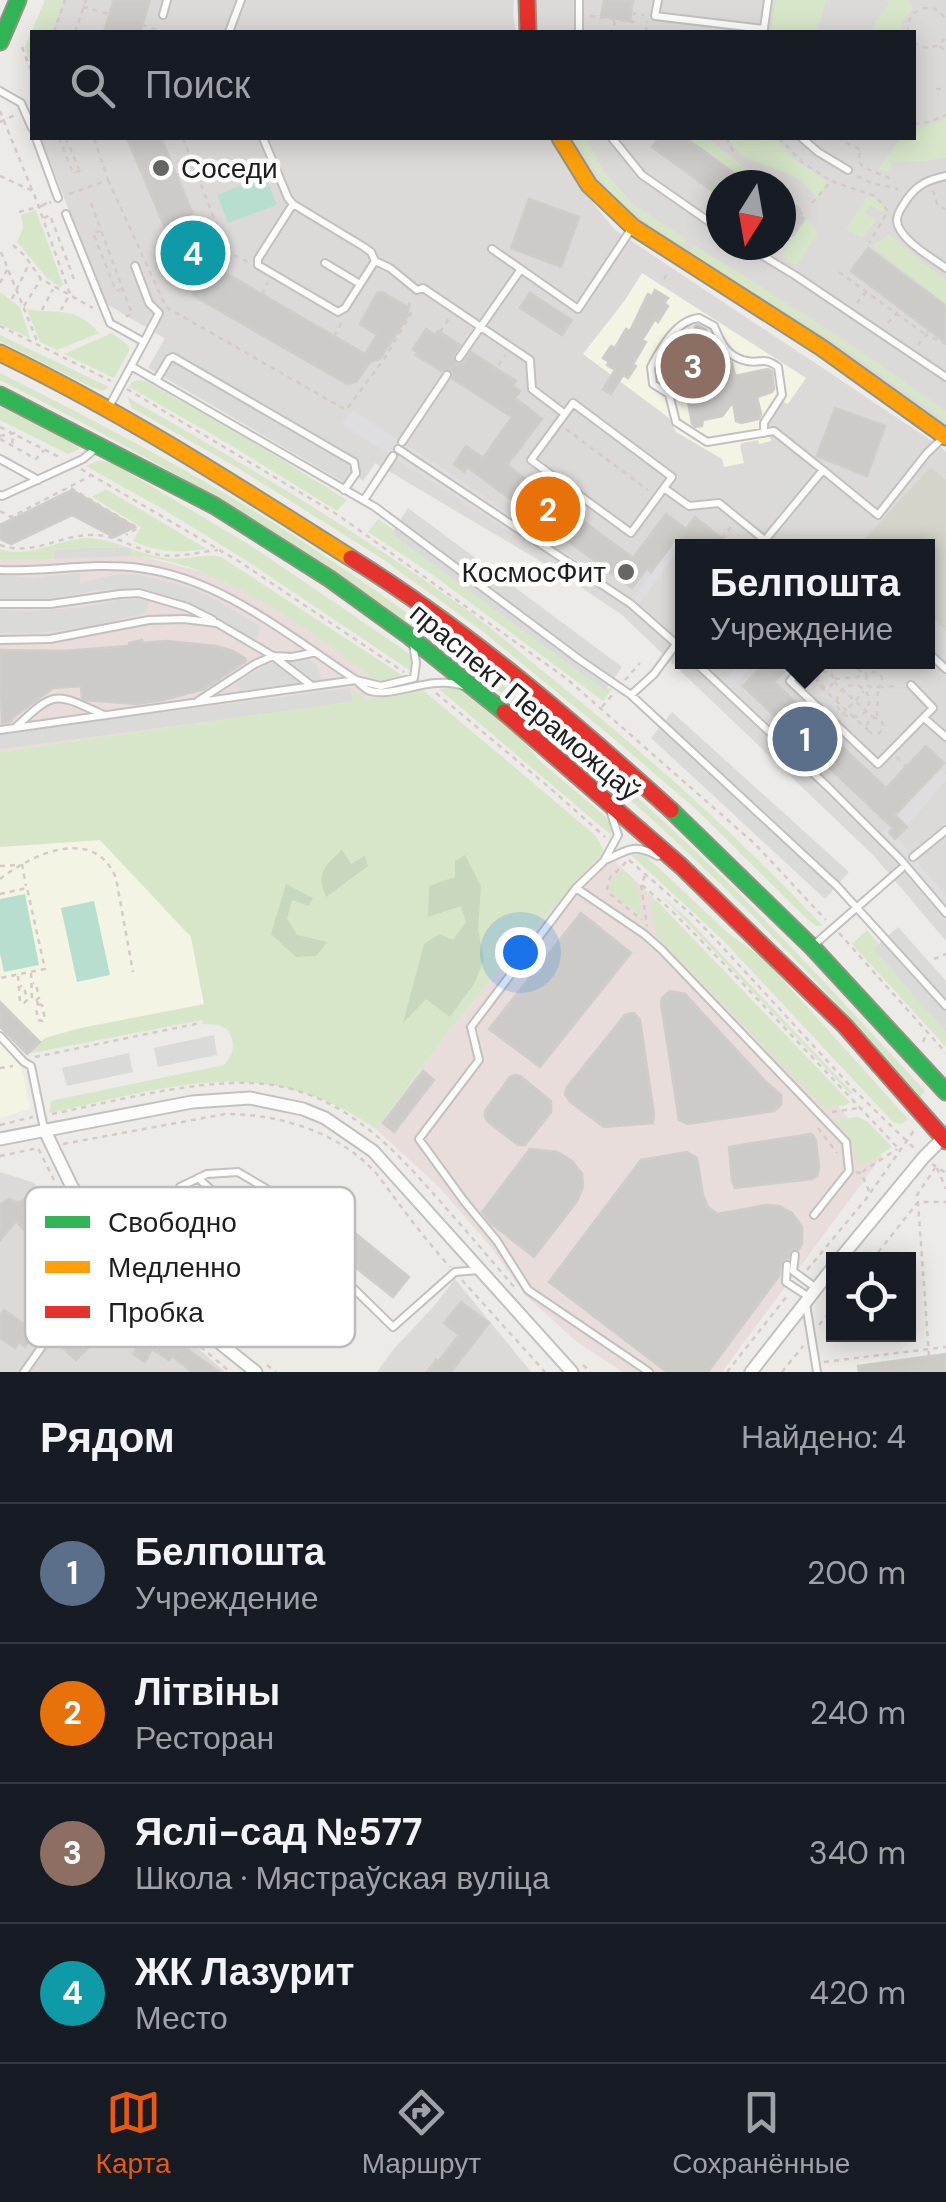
<!DOCTYPE html>
<html lang="ru">
<meta charset="utf-8">
<style>
body{margin:0;font-family:"DM Sans",sans-serif;background:#20242c;color:#f1f3f6}
.controls{position:absolute;right:30px;bottom:30px;display:grid;overflow:hidden;border-radius:0px;box-shadow:0 5px 25px #0003}
.controls button{width:90px;height:90px;display:grid;place-items:center;padding:0;border:0;border-bottom:2px solid #363941;background:#171b24;color:#f1f3f6;font:50px sans-serif}
.compass{position:absolute;left:706px;top:170px;width:90px;height:90px;border-radius:50%;background:#171b24;box-shadow:0 5px 25px #0003;rotate:191deg}
.you{position:absolute;left:520px;top:952px;width:35px;height:35px;margin:-25px;border:8px solid #fff;border-radius:50%;background:#1a73e8;box-shadow:0 0 0 15px #1a73e833}
.badge{display:grid;place-items:center;width:65px;height:65px;border-radius:50%;background:#ea580c;color:#fff;font-size:32px;font-weight:700}
.pin{position:absolute;translate:-50% -50%;border:5px solid #fff;box-shadow:0 2px 10px #0006}
.popup{position:absolute;left:675px;top:539px;width:260px;height:130px;box-sizing:border-box;display:grid;place-content:center;border-radius:0px;background:#171b24;filter:drop-shadow(0 2px 8px #0005);font-size:32px;white-space:nowrap;color:#9ea1a6}
.popup b{font-size:38px;color:#f1f3f6}
.popup::after{content:'';position:absolute;left:50%;top:100%;margin-left:-20px;border:20px solid transparent;border-top-color:#171b24}
.list{margin:0;padding:0;list-style:none}
h2{display:flex;justify-content:space-between;align-items:center;height:130px;margin:0;padding:0 40px;font-size:42px}
h2 small{font-size:32px;font-weight:400;color:#9ea1a6}
.list li{display:grid;grid-template-columns:65px 1fr auto;gap:30px;align-items:center;box-sizing:border-box;height:140px;padding:0 40px;border-top:2px solid #363941}
.list b{display:block;font-size:38px;white-space:nowrap}
.list p{margin:0;font-size:32px;white-space:nowrap;color:#9ea1a6}
.list em{font-size:32px;font-style:normal;color:#9ea1a6}
.icon{flex:none;width:55px;height:55px;fill:none;stroke:currentColor;stroke-width:2;stroke-linecap:round;stroke-linejoin:round}
.map{position:relative;flex:none;width:946px;height:1372px;overflow:hidden}
.search{position:absolute;background:#171b24;box-shadow:0 5px 25px #0003;left:30px;right:30px;top:30px;height:110px;display:flex;align-items:center;gap:25px;box-sizing:border-box;padding:0 35px;border-radius:0px;color:#9ea1a6;font-size:38px}
.sheet{height:690px;background:#171b24}
nav{display:flex;justify-content:space-around;align-items:center;box-sizing:border-box;height:140px;border-top:2px solid #363941;background:#171b24;font-size:28px;color:#9ea1a6}
nav a{display:grid;justify-items:center;gap:5px}
nav .on{color:#ea580c}
.map>svg:first-child{display:block}
</style>
<div class="map">
<svg width="946" height="1372" viewBox="0 0 946 1372">
<rect width="100%" height="100%" fill="#ecebe7"/>
<path fill="#dbdad8" fill-rule="evenodd" d="M55,0h459l-1,15 3,17h-470z
M535,0h411v426l-96,-66 -215,-137 -41,-45 -23,-40h343v-106h-382zM721,185h60v60h-60z
M41,138h510l29,49 35,43 326,217 5,5v489l-72,-85 -252,-241 -70,-47 -447,-265zM682,546h246v116h-246z
M0,1172l32,10 14,10 22,20 122,129 35,31h-225z
M455,1279l76,93h-154l15,-21 42,-45z"/>
<path fill="#e8ddda" d="M30,553l110,3 83,21 201,114 -424,61v-195z
M604,851l53,50 225,255 -160,216h-99l-46,-30 -52,-47 -34,-48 -52,-60 -63,-58 66,-89 71,-88z"/>
<path fill="#f3f4e4" d="M642,273l164,105 -18,26 -5,-2 -15,23 3,16 -12,3 -1,-4 -16,3 -2,3 4,17 -20,4 -2,-8 -46,-27 -7,-14 -86,-64 42,-54z
M100,840l91,97 13,68 -123,23 -36,10 -25,23 10,48 -30,9v-271z"/>
<path fill="#dadad8" d="M594,138h11l18,26 24,26 74,48v7h10l16,10 -5,10 -95,-61 -30,-29z
M780,138h15l15,14 30,19 -5,9 -21,-11z
M503,255l14,3 57,38 27,-41 21,15 -37,52 -58,-38 -25,38 -31,-19z
M820,299l36,23 90,65 -2,12 -130,-89z
M165,338l212,123 -14,20 -6,-5 -7,10 -202,-118z
M587,405l80,58 -16,22 -79,-59z
M904,448l12,10 -36,41 -12,-10z
M800,472l23,20 -31,37 -24,-20z
M408,508l214,159 -17,24 -214,-157z
M82,548h49l-1,8 -76,3 -1,-9z
M80,573v10l38,-9 23,1 52,14 20,9 47,28 -3,15 -51,-31 -43,-16 -23,-5h-33l-63,10h-44v-24l32,3z
M141,599l8,2 -4,12 -56,14 -49,6h-40v-23l34,1 51,-4 33,-7z
M309,659l8,6 4,15 -81,11 -3,-8 30,-19z
M350,688l4,14 -354,47v-15z
M672,712l177,160 -24,27 -174,-161z
M898,927l48,54v52l-73,-84z
M214,1035l3,20 -59,12 -4,-19z
M129,1053l4,19 -66,14 -5,-18z"/>
<path fill="#d4d4ca" d="M931,467l15,13v151l-18,-18v-67h-70z"/>
<path fill="#d7e6c9" d="M45,0h19l-12,32h-20v35l-7,-20z
M776,0h50l-9,32h-46z
M887,0h22l3,9 -9,11 -2,11 -27,1c-2,-14 9,-16 14,-27z
M946,118v39l-20,4 -34,1 -3,9 -11,-1 22,-32h14v-10l12,-2z
M576,138h10l17,32 30,34 54,35 -5,7c-50,-32 -80,-53 -106,-108z
M687,138h20l62,47h-16z
M728,138h47l19,21 34,23 -11,17c-24,-40 -71,-24 -89,-61z
M871,196l6,3 9,10 -3,3 -13,-7 -5,8 11,7 -14,18 -16,-8 21,-33z
M36,210l27,75 -3,2 -12,-8 -31,-37 6,-14 -2,-13z
M807,219l6,6 4,10 -21,30 -15,-10z
M889,234l57,47v23l-74,-58z
M694,245c86,52 170,107 252,166v10l-110,-78 -147,-91z
M0,292l20,15 10,31 -30,-14z
M27,309c32,6 48,-4 72,24l-42,17 -17,-8z
M112,333l17,13v5l-15,27 -50,-24z
M0,335l109,52 -6,4 -10,-3 -93,-47z
M0,373c112,56 225,116 329,186 136,90 265,194 383,308 74,72 143,148 213,224l-4,6c-43,-47 -84,-95 -128,-140 -75,-78 -155,-154 -239,-222 -170,-140 -357,-256 -554,-355z
M138,380l8,1 120,69 81,50 -10,11 -105,-65 -103,-59 3,-5z
M127,397c114,65 227,132 333,208 31,22 60,48 89,71 97,78 189,160 274,250h-6l-9,-6 -110,-109 -85,-73 -132,-108 -100,-72 -138,-87 -111,-63z
M0,407l76,36 3,6 -11,5 -68,-34z
M100,460l14,4 139,83 147,100 10,8 1,16 -167,-112 -76,-47 -82,-46z
M106,489l101,60c-30,4 -46,4 -74,-8l8,-14 -49,-30z
M378,519l16,11 -2,5 213,155 3,-2 4,1 -9,12 -170,-126 -65,-43z
M88,538c30,2 49,16 77,20 19,3 38,-5 56,-1l181,118 -21,5 -8,-2c-67,-50 -158,-120 -243,-122v-8h-48l-29,2 1,9h-54v-10c32,10 56,-10 88,-11z
M452,687l11,5 56,44 22,26 66,56 4,6v11l-172,-146z
M350,688l16,11 58,-8 172,145 8,15 -91,101 -71,88 -66,89c-113,-78 -205,-42 -327,-16l2,-11 4,-2 169,-35c10,-12 12,-21 4,-35l-9,-5 -16,-1 -1,-4 -175,34 18,-16 36,-10 123,-24 -13,-67 -91,-97 -100,7v-95l353,-51z
M640,854l7,3 81,76 37,27 143,159 -7,5 -8,-2 -172,-184 -90,-83z
M623,869l14,15 5,33 -32,-26 1,-10z
M660,894l28,25 165,174 -3,1z
M653,899l4,2 193,201 -4,3 -22,3 -168,-173 -5,-33z
M867,930l12,14 -5,5 72,84v14l-94,-103z
M858,1117l10,5 24,25 -25,16 -10,1 -7,-27 -17,-17z"/>
<path fill="#c7d8bf" d="M342,850l9,14 14,-8 3,10 -42,31c-10,-25 -2,-30 16,-47z
M465,855l16,31 -3,44 6,30 -10,24 -24,33 -24,-18 -23,24 21,-79 16,-10 13,6 13,-18 -5,-16 -33,11 1,-31 26,-9v-16z
M286,884l27,14 -4,8 -17,-6 -5,18 10,17 30,7 -11,14 -20,1 -25,-23z"/>
<path fill="#b8ded0" d="M265,176l12,29 -49,18 -11,-28z
M25,894l14,71 -35,7 -4,-18v-55z
M94,901l16,74 -33,7 -16,-74z"/>
<path fill="#dedee1" d="M352,410l96,62 184,126 47,-61 6,5 -46,62 43,38v13l-52,-46 -288,-185z
M689,662h15l21,18 17,-18h13l-23,26 150,144 59,-62 5,5v5l-49,57 49,60v24l-68,-76z"/>
<path fill="#cdcbc8" stroke="#cfcdc9" stroke-width="2.5" d="M114,0h36l-10,32h-36z
M604,0h29l-3,21 -29,-5z
M127,138h34l54,129 150,87 12,-19 -17,-11 17,-31 5,-1 26,15 1,7 -29,45 -10,3 -14,20 -9,2 -153,-88z
M659,138h27l64,47h-29v12l-69,-50z
M781,195l19,14 -1,2 3,2 -1,3 3,2 -12,18 -11,-8z
M529,199l50,18 -18,50 -50,-19z
M868,248l78,58v37l-95,-72z
M655,290l13,8 -4,5 4,3 -10,16 -3,-3 -13,21 4,2 -13,22 3,2 -8,12 -5,-3 -12,19 -8,-5 12,-19 -8,-5 2,-3 -6,-4 8,-12 4,2 11,-19 4,2 18,-37 4,2z
M530,293l42,27 -10,15 -42,-27z
M698,325l8,5 7,29 11,-2 8,6 3,13 33,-7 4,2 2,18 -2,3 -15,5 4,17 -2,5 -18,4 -5,-2 -3,-19 -11,14 -19,4 -1,6 -6,1 -4,-3 -8,-45 -9,2 -4,-3 -5,-20 21,-5 -5,-19 14,-3 -1,-5z
M426,329l9,6 3,-4 22,14 -8,11 4,8h7l8,-12 45,29 -3,5 7,5 -5,7 27,21 -35,46 126,93 33,-44 20,15 9,-12 36,29h-41l-12,-10 -27,36 -4,-4 -15,20 -165,-121 -3,5 -10,-8 12,-18 17,12 29,-41 -59,-38v-6l-3,-4 -9,2 -25,-16 2,-2 -5,-4z
M835,408l50,18 -18,50 -50,-20z
M72,490l63,37 -21,10 -42,-22 -61,29 -11,-5v-14z
M142,640l1,3 23,-2 50,5 17,5 12,7 1,3 -42,28 -41,11 -27,4 -50,-4 -4,-2 -1,-12 -28,2 -41,30v3l-10,2 -2,-73 63,1 66,-5v-3z
M752,662h42l-20,20 112,106 40,-42 18,17 -49,52 12,12 -12,12 -6,-7 4,-4 -150,-142 16,-17z
M581,913l50,40 -91,114 -51,-38z
M670,991l15,3 80,87 16,14v10l-7,6 -86,13 -9,-4 -18,-117 1,-5z
M0,1002l40,40 -13,12 -27,-27z
M634,1013l6,7 14,95 -1,8 -49,4 -34,-25 -5,-8 2,-7 58,-72z
M423,1071l11,9 -40,52 -11,-9z
M515,1075l5,1 31,25v11l-26,33h-7l-31,-24 -2,-5v-5l25,-34z
M810,1134l3,1 3,6 3,27 -2,8 -5,3 -77,9 -3,-7 -3,-34z
M530,1149l27,3 15,9 10,13 1,13 -6,14 -43,56 -42,-33 -10,-12z
M687,1152l10,6 6,37 5,12 10,7 48,-9 13,1 13,7 10,14v17l-3,5 -9,1 -2,8 -6,2 -3,16 -71,96h-41l-118,-90 92,-122z
M26,1198l24,20 4,9 -17,17 -21,-23 -16,19v-35l9,-6 9,4z
M334,1216l75,61 -16,20 -76,-60z
M116,1283l28,21 -15,20 -28,-20z
M260,1285l20,17 -13,16 -21,-17z
M461,1302l28,21 -38,49h-24l9,-12 2,2 21,-27 -15,-12z
M4,1310l32,23 -11,14 -6,-5 -4,6 -15,-10v-22z
M165,1322l17,19 -2,3 39,28h-27l-20,-16 -3,4 -17,-11 -7,13 -12,-8 20,-31 8,4z
M73,1330l17,16 -14,14 -17,-16z
M946,1354v18h-87l-1,-6z"/>
<g fill="none" stroke-linecap="round" stroke-linejoin="round">
<g stroke="#c2c1bf" stroke-width="10">
<path id="lane" d="M658,0l-3,16 109,13
M163,15l4,-15
M764,28l4,-28
M229,32l12,-32
M579,32v-32
M0,91l21,12 11,25
M36,138l22,60
M263,138l25,60 5,6 71,43 7,5 4,9
M612,138l30,37 79,55
M802,138l16,14 30,18
M946,176c-18,4 -28,8 -39,23 -4,7 -10,13 -10,21 0,18 35,38 49,48
M293,204l-35,55v6l80,47 7,-4 30,-47 15,7 27,22 6,-2 107,72 2,29 33,25
M66,214l44,109 34,19 -34,63
M745,245l51,31 150,101
M492,249l86,60 54,-81
M325,263l35,21
M135,266l14,37 10,10 -15,29
M459,358l62,-89
M131,366l244,141 205,153 51,35 206,191 109,120
M157,379l12,-20 4,-2 181,105 2,11 -12,17
M573,403l99,74 -41,56 -100,-73z
M764,433v-10l18,-28 -4,-28c-15,-11 -16,-3 -31,-6 -21,-4 -26,-19 -33,-35l-15,-8c-23,2 -38,30 -48,49l2,17 16,10 7,28 31,20 67,-11 49,39
M402,442l45,-67
M398,449l233,155 51,45
M0,459l38,21
M664,488l25,18 30,-3 53,43
M0,495l2,1 81,-37 13,-11
M364,500l29,-44
M760,546l63,-76 55,45 49,-62 17,-16
M0,570c46,2 93,-8 139,-2 82,10 150,68 217,112 2,2 9,9 12,10 22,10 63,-16 95,-4
M0,604h50l70,-10 19,-1 48,14 26,13
M0,640l50,-1 99,-19 35,-1 33,4 56,33 19,1 20,-4
M680,640l2,-2
M933,657l13,12
M695,662l133,125 72,72 46,54
M808,662l-18,19 88,83 55,-56 -22,-23
M631,695l23,-21 20,-27
M198,701l57,-37 18,-8 39,30
M924,718l22,19
M16,727c40,-38 39,-34 88,-12
M0,730l356,-50 25,6 33,-8 2,-15 -3,-19
M611,813l7,22 -14,26 -28,27 68,46 18,16 184,192 3,29 -35,44
M913,857l33,-27
M605,860c23,-9 27,-18 53,-4
M576,888l-105,139 8,33 -60,79 45,62 33,40 31,49 121,82
M815,944l86,-75
M0,1036l24,26 7,4 13,63
M198,1178l40,36
M180,1187l27,-13 31,-2 79,47 -15,19 91,89 62,-55 24,-2
M302,1238l-32,39 54,46
M795,1255l-2,16 23,17
M787,1265l-1,17 23,15
M806,1304l11,68
M24,1372l17,-24"/>
</g>
<g stroke="#c2c1bf" stroke-width="15">
<path id="street" d="M44,1129l28,58 16,21 118,124 50,40
M0,1139l192,-37 58,-4 53,11 22,9 48,33 199,221
M839,1260l85,-103 22,-22
M751,1372l83,-106"/>
</g>
<g stroke="#919481" stroke-width="19">
<path id="fast" d="M0,42l18,-42
M0,395l215,111 115,73 79,57 95,76
M671,810l142,138 133,144"/>
</g>
<g stroke="#919481" stroke-width="19">
<path id="slow" d="M560,138l29,47 44,42 189,121 124,89
M0,353c123,59 236,132 351,205"/>
</g>
<g stroke="#919481" stroke-width="19">
<path id="jam" d="M527,0l1,32
M351,558c116,72 219,161 320,252
M504,712l177,154 164,160 101,115"/>
</g>
<path stroke="#d5cac8" stroke-width="2.5" stroke-dasharray="5 5" stroke-linecap="butt" d="M83,7l26,7
M590,16l43,6 1,-9 10,2
M614,21l1,11
M142,25l17,5
M54,32l11,-32
M75,32l11,-32
M646,32l1,-11
M908,32c-1,-17 10,-27 27,-23l11,9
M914,42c11,9 23,7 32,-5
M940,46l6,6
M22,47l10,26
M936,89h10
M0,111l32,79
M0,122l17,-8
M914,124l15,-2 17,-7
M59,138l14,35 7,-2 1,3
M66,138l13,31
M183,138l44,114 23,11
M726,138l10,18
M779,138l24,25 27,17
M837,138l24,12 -3,10 5,7 28,12
M176,175l17,-8
M0,176l33,15 37,103 -9,16
M857,176l14,7 27,6
M108,180l58,127 180,103 38,-51 27,-45 -2,-11 3,-4
M933,190l4,14 9,6
M69,194l39,-14 -14,-42
M47,203l-8,4 12,-5
M91,203l41,111 -10,4
M812,203l19,-22 44,15 13,15 -19,32
M19,212l19,-5
M44,218l6,-3 25,67
M100,231l-7,2 23,58 7,-2
M204,240l13,-4
M13,245l12,11 16,23 52,29
M1,252l37,91
M839,272l87,63 3,-5
M664,279l5,-9
M0,283l8,-15
M262,294l6,-12
M12,299l17,-35
M857,303l14,-17
M24,306l17,-27
M42,310l11,-21
M888,323l12,-14
M0,326l111,55
M440,332l10,-15
M334,336l9,-16
M918,345l8,-10 20,9
M492,373l14,-18
M127,389l211,126 229,164 188,165 71,76
M0,427l61,31
M566,429l82,61
M0,436l14,-3 -2,11
M0,439l36,20 8,-9
M81,469l159,93 164,110
M71,486l19,-10
M0,511l11,6 58,-30 69,41 -12,7
M722,539l11,-15
M0,545c34,12 60,-11 94,-10 22,0 40,13 61,19 21,5 42,-2 63,-4
M850,662l14,12
M866 680a8 8 0 1 1 16 0a8 8 0 1 1-16 0Z
M806,679h11l7,-8 6,1 4,7 -2,6 -7,3 -7,-4 -1,-5
M835,679l31,-3v-14
M625,680l15,-17
M834,682l40,36
M837 701a16 16 0 1 1 32 0a16 16 0 1 1-32 0Z
M821,687l47,43
M436,693l114,95 55,49
M602,707l11,-13
M842,715l22,-24
M877,716l1,-29 17,-1
M867 726a8 8 0 1 1 16 0a8 8 0 1 1-16 0Z
M897,757l9,10
M629,860l62,54 26,27 136,148 62,60
M626,862l-16,16 -3,10 2,5 33,27
M22,864l4,22
M0,866l17,-1
M645,876l-4,8 6,42
M0,879c32,-25 94,-54 116,-1l17,94
M642,885l30,26 57,58 169,179
M0,894l27,-6 18,81 -45,9
M839,933l107,120
M934,959l12,-5
M31,973l1,26 4,1 3,-2 -3,-14 -3,-1
M18,976l2,26 4,1 3,-3 -3,-13 -4,-1
M37,1001l1,3 -2,3 2,13 4,1 3,-2 -3,-14 -4,-1
M923,1042l4,-10
M35,1057l165,-34
M0,1068l13,-2
M832,1112l27,-4
M52,1114c60,-12 120,-29 182,-31 96,-4 153,57 211,124 24,27 47,54 70,81
M0,1125l33,-8
M818,1128l19,25
M63,1144l162,-30c53,0 111,17 148,56 9,9 16,21 24,31 17,23 34,45 53,66
M0,1156l38,-8 16,32
M932,1164l14,9
M937,1168l9,21
M856,1172l5,1 9,20
M862,1172l35,-23
M872,1260l46,-58 -1,-7 18,-27
M126,1266l68,75 36,31
M807,1270l59,-71 49,-70
M462,1280l83,92
M819,1325l15,-18
M929,1356l-11,-154h28
M824,1362l122,-15
M267,1365l9,7
M583,1365l8,7
M727,1372l60,-76
M782,1372l21,-26"/>
<use href="#lane" stroke="#fcfcfb" stroke-width="6"/>
<use href="#street" stroke="#fcfcfb" stroke-width="11"/>
<use href="#fast" stroke="#30b455" stroke-width="15"/>
<use href="#slow" stroke="#ff9f0a" stroke-width="15"/>
<use href="#jam" stroke="#e5322d" stroke-width="15"/>
</g>
<g fill="#666664" stroke="#fff" stroke-width="4">
<circle cx="161" cy="168" r="10"/>
<circle cx="626" cy="572" r="10"/>
</g>
<g text-anchor="middle" dominant-baseline="central" stroke-width="9" stroke-linejoin="round" paint-order="stroke">
<g font-size="28" fill="#1e1e1e" stroke="#fff" text-anchor="start">
<text x="181" y="168">Соседи</text>
<text x="606" y="572" text-anchor="end">КосмосФит</text>
</g>
<g font-size="28" fill="#1e1e1e" stroke="#fff">
<text transform="translate(525 702) rotate(40)">праспект Пераможцаў</text>
</g>
</g>
<rect x="25" y="1187" width="330" height="160" rx="15" fill="#fff" stroke="#bcbcbc" stroke-width="2.5"/>
<rect x="45" y="1216" width="45" height="12" fill="#30b455"/>
<rect x="45" y="1261" width="45" height="12" fill="#ff9f0a"/>
<rect x="45" y="1306" width="45" height="12" fill="#e5322d"/>
<g font-size="28" fill="#1e1e1e">
<text x="108" y="1232">Свободно</text>
<text x="108" y="1277">Медленно</text>
<text x="108" y="1322">Пробка</text>
</g>
</svg>
<div class="controls">
<button><svg class="icon" aria-label="locate" viewBox="0 0 24 24"><circle cx="12" cy="12" r="6"/><path d="M12 2v4M12 18v4M2 12h4M18 12h4"/></svg></button>
</div>
<svg class="compass" viewBox="-18 -18 36 36"><path d="M0-13l5 13h-10z" fill="#e53935"/><path d="M0 13l5-13h-10z" fill="#9ea1a6"/></svg>
<div class="you"></div>
<div class="pin badge" style="left:805px;top:739px;background:#5c6f8a">1</div>
<div class="popup"><b>Белпошта</b>Учреждение</div>
<div class="pin badge" style="left:548px;top:509px;background:#e8710a">2</div>
<div class="pin badge" style="left:693px;top:366px;background:#8d6e63">3</div>
<div class="pin badge" style="left:193px;top:253px;background:#0f9aa8">4</div>
<div class="search"><svg class="icon" aria-label="search" viewBox="0 0 24 24"><circle cx="10" cy="10" r="6"/><path d="M15 15l6 6"/></svg>Поиск</div>
</div>
<section class="sheet">
<h2>Рядом<small>Найдено: 4</small></h2>
<ul class="list">
<li><span class="badge" style="background:#5c6f8a">1</span><div><b>Белпошта</b><p>Учреждение</p></div><em>200 m</em></li>
<li><span class="badge" style="background:#e8710a">2</span><div><b>Літвіны</b><p>Ресторан</p></div><em>240 m</em></li>
<li><span class="badge" style="background:#8d6e63">3</span><div><b>Яслі-сад №577</b><p>Школа · Мястраўская вуліца</p></div><em>340 m</em></li>
<li><span class="badge" style="background:#0f9aa8">4</span><div><b>ЖК Лазурит</b><p>Место</p></div><em>420 m</em></li>
</ul>
</section>
<nav>
<a class="on"><svg class="icon" aria-label="map" viewBox="0 0 24 24"><path d="M3 6l6-2 6 2 6-2v14l-6 2-6-2-6 2zM9 4v14M15 6v14"/></svg>Карта</a>
<a><svg class="icon" aria-label="directions" viewBox="0 0 24 24"><path d="M12 3l9 9-9 9-9-9zM9 14v-3h6M13 9l2 2-2 2"/></svg>Маршрут</a>
<a><svg class="icon" aria-label="saved" viewBox="0 0 24 24"><path d="M7 4h10v16l-5-4-5 4z"/></svg>Сохранённые</a>
</nav>
